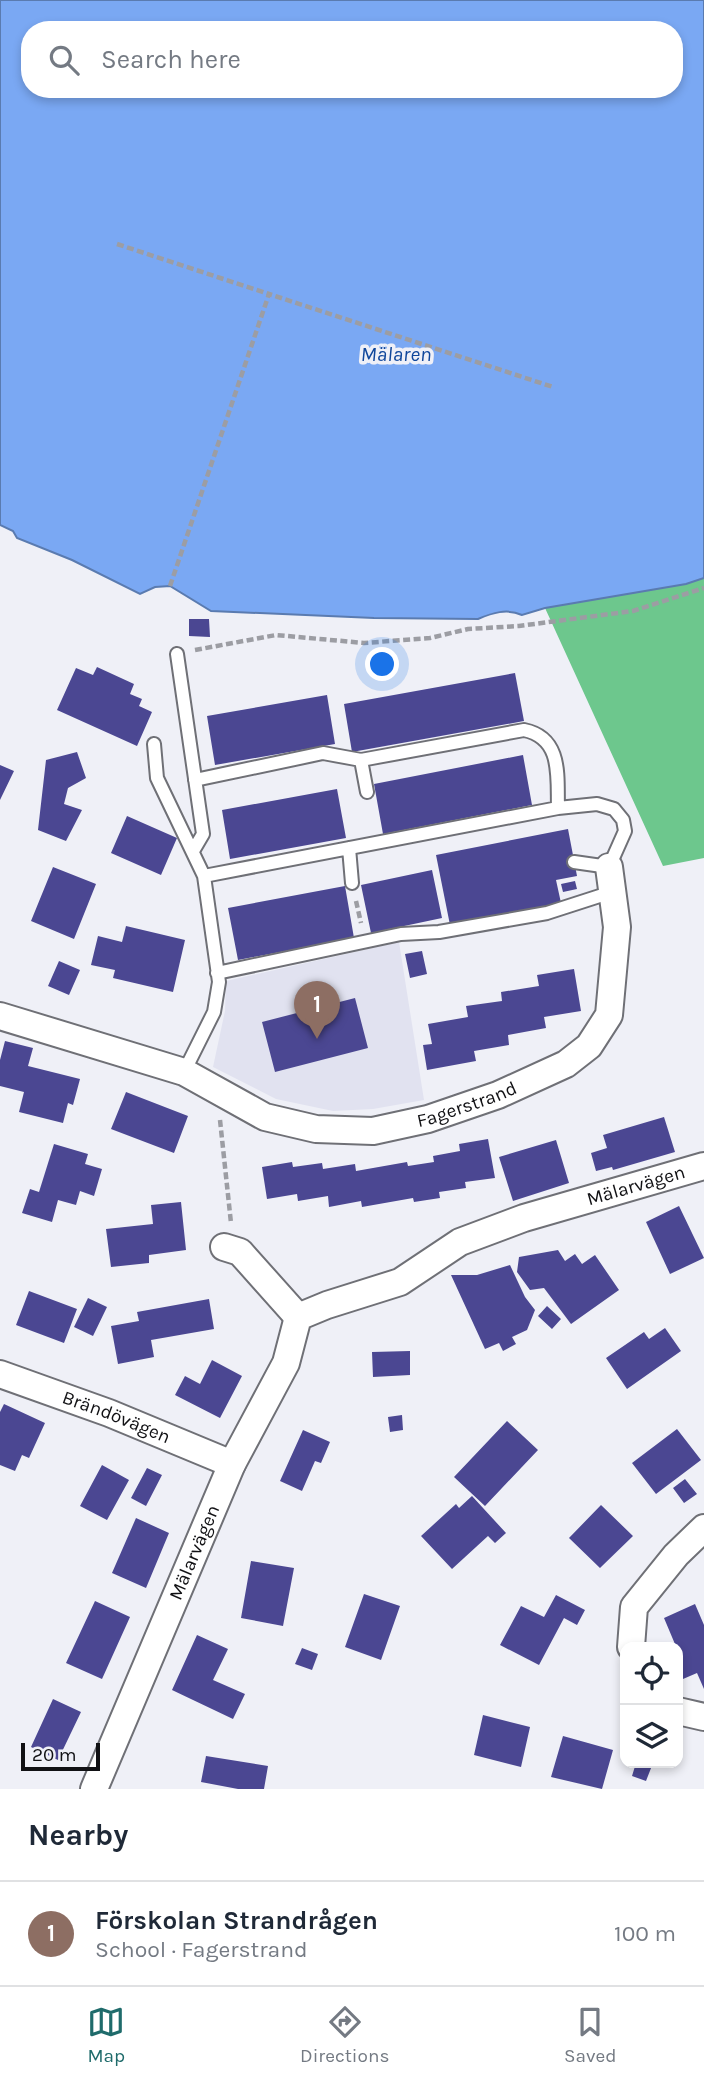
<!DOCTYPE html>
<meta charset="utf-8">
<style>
body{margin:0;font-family:Karla,sans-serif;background:#f6f6f7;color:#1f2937}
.controls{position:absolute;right:21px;bottom:21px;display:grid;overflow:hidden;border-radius:14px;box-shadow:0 4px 10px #0003}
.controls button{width:63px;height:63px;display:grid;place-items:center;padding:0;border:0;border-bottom:2px solid #e0e1e3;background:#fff;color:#1f2937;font:35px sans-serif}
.scale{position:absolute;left:21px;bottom:18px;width:79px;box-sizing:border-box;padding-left:7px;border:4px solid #111114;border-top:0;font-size:19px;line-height:24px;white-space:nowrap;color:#111114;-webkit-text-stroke:5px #eff0f7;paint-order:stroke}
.you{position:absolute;left:383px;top:665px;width:24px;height:24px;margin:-18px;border:5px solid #fff;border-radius:50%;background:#1a73e8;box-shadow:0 0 0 10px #1a73e833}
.badge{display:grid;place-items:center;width:46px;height:46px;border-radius:50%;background:#1f6b6b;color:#fff;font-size:23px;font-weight:700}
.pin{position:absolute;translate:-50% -58px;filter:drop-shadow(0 2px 4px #0008)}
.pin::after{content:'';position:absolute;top:37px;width:24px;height:21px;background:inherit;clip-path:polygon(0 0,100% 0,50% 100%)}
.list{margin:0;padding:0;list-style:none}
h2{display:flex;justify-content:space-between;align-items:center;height:91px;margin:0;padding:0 28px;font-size:30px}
h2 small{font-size:23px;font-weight:400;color:#747a83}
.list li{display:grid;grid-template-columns:46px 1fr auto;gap:21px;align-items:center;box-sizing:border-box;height:105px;padding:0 28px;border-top:2px solid #e0e1e3}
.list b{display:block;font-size:26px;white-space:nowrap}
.list p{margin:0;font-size:23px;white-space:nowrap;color:#747a83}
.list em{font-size:23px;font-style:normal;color:#747a83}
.icon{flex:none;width:38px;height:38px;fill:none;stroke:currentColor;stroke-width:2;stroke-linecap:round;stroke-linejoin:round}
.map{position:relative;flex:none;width:704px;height:1789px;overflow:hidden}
.search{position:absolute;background:#fff;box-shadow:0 4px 10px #0003;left:21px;right:21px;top:21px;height:77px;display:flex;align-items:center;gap:18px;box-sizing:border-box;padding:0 24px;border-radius:28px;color:#747a83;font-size:26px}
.sheet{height:196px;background:#fff}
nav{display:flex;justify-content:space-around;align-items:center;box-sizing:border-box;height:98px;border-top:2px solid #e0e1e3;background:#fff;font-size:19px;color:#747a83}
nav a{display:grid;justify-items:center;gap:4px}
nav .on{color:#1f6b6b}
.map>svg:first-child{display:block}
</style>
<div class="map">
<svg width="704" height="1789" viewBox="0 0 704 1789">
<rect width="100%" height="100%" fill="#eff0f7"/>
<path fill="#e1e2f0" d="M399,942l25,158 -51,9 -40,2 -57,-12 -63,-32 12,-56 1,-30z"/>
<path fill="#6dc78d" d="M704,578v280l-41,8 -118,-258 141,-24z"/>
<path fill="#7aa8f3" stroke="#5a7bb0" stroke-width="2" fill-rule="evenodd" d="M0,0h704v578l-18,6 -141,24 -23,7c-15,-7 -30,-2 -44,4l-104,-1 -163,-7 -41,-25 -15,1 -15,7 -68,-34 -55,-22 -4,-7 -13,-6zM30,30h644v59h-644z"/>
<path fill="#4b4792" d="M189,619h20l1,18 -21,-1z
M97,667l37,17 -4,10 12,5 -3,7 13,6 -15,34 -80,-36 19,-42 17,7z
M515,673l9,48 -172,31 -8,-48z
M327,695l8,49 -120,21 -8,-49z
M77,752l9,26 -18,10 -4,16 18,6 -16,31 -28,-11 8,-70z
M523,755l9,50 -149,29 -9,-50z
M0,765l14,6 -14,29z
M337,789l9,49 -116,21 -8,-49z
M127,816l50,22 -16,37 -50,-22z
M568,829l9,47 -21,4 5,23 -111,22 -14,-70z
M53,867l43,17 -22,55 -43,-18z
M432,870l10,48 -71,15 -10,-48z
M575,881l2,8 -14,3 -2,-8z
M345,886l9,52 -116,22 -10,-52z
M126,926l59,14 -12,52 -60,-14 2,-8 -24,-5 7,-29 24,6z
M422,951l5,23 -17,4 -5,-24z
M59,961l21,9 -11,25 -21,-9z
M574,969l7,42 -37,6 2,11 -38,7 1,10 -35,6 2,10 -49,9 -4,-25 9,-1 -4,-20 40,-7 -2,-11 36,-5 -1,-9 38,-6 -2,-11z
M355,998l13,50 -93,24 -13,-50z
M5,1041l28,7 -5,18 52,13 -7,26 -5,-2 -5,20 -44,-11 5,-20 -24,-6v-26z
M126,1092l62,24 -14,37 -63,-24z
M664,1117l11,35 -62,18 -1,-3 -16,4 -5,-18 16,-5 -4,-13z
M488,1139l7,39 -30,4 1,6 -27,4 1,6 -26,4 -1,-4 -51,9 -1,-6 -32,6 -1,-11 -30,5 -1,-7 -30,5 -5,-32 30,-5 1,5 29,-4 1,6 32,-5 1,7 51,-9 1,4 26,-4 -1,-6 27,-5 -1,-7z
M556,1140l13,43 -56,18 -14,-44z
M54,1144l34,10 -3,10 17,5 -8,27 -14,-5 -4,14 -18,-5 -6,22 -30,-9 8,-24 9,3z
M181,1202l5,48 -37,5v8l-38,4 -5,-38 47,-5 -2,-19z
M679,1206l25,52 -34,16 -24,-52z
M558,1250l7,11 10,-7 7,10 13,-9 24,35 -48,34 -27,-36 -14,2 -13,-18 2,-15z
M510,1265l15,32 10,13 -8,20 -15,7 4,7 -13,7 -4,-8 -14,6 -34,-74h26z
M29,1291l48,18 -13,34 -48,-18z
M88,1298l19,9 -14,29 -19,-9z
M209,1299l5,30 -63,11 3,17 -36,7 -7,-38 28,-5 -2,-9z
M547,1306l14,13 -9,10 -14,-13z
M665,1328l16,23 -54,38 -21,-31 38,-26 5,7z
M410,1351v24l-37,2 -1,-25z
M212,1360l30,16 -22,42 -45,-23 10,-19 15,8z
M4,1404l41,19 -16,35 -7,-3 -7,16 -15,-6v-53z
M402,1415l1,15 -13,2 -2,-15z
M507,1421l31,29 -53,56 -31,-29z
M677,1429l24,31 -45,34 -24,-31z
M303,1430l27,12 -9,21 -6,-2 -13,30 -22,-10z
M102,1465l27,15 -22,40 -27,-14z
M147,1468l15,7 -16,31 -15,-8z
M685,1479l12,15 -13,9 -11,-15z
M472,1496l34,37 -11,10 -7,-7 -36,33 -31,-33 35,-32 3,4z
M601,1505l32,31 -33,32 -31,-30z
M136,1518l33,15 -23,55 -34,-15z
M251,1561l43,7 -11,58 -42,-8z
M364,1594l36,12 -19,54 -36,-13z
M556,1595l29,15 -8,15 -13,-7 -25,47 -39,-20 21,-39 23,11z
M95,1601l35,16 -28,62 -36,-16z
M695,1604l9,21v64l-7,-16 -14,6 -5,-10v-12l2,-1 -16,-38z
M197,1635l31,14 -15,31 32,14 -12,25 -61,-29z
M302,1648l16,6 -6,16 -17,-6z
M53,1699l28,13 -23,48 -27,-13z
M483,1715l47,12 -9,40 -47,-12z
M563,1736l50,14 -11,39 -51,-12z
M206,1756l62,10 -4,23h-26l-37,-7z
M636,1763h17l-7,18 -14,-5z"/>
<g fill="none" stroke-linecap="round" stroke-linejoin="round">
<g stroke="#6f7076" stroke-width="16">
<path id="service" d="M177,654l26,180 -10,17
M154,744l3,34 47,98 15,106 -5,30 -30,60
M361,760l6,32
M195,780l128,-27 38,7 163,-30c39,8 33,47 34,78
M349,848l3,35
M204,876l354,-68 39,-4 17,5 9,11 2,11 -16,36 -35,-5
M217,973l184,-39 38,-2 108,-19 65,-21"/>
</g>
<g stroke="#6f7076" stroke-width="30">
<g id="minor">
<path id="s1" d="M0,1016l184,56 81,45 51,12 57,2 55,-12 70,-24 68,-31 23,-18 20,-31 8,-88 -8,-60"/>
<path d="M224,1247l16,5 58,65"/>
<path id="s2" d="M0,1374l109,39 123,51"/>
<path d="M631,1647l3,-40 42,-52 28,-27"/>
<path d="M678,1711l26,6"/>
<path id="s3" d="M94,1789l138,-325 54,-101 12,-46 29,-12 73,-23 60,-40 64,-24 180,-52"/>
</g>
</g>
<path stroke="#9c9da3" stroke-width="4.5" stroke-dasharray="7 3.5" stroke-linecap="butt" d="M117,244l152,50
M170,586l99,-292 284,93
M195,650l81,-15 88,8 66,-5 38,-9 51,-3 114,-15 71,-23
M356,901l5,22
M220,1120l11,103"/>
<use href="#service" stroke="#fff" stroke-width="12"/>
<use href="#minor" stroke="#fff" stroke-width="26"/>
</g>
<g text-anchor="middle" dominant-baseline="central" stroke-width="7" stroke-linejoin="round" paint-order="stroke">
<g font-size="19" fill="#111114" stroke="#eff0f7">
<text stroke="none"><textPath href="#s1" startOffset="492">Fagerstrand</textPath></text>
<text stroke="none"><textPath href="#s3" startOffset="880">Mälarvägen</textPath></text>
<text stroke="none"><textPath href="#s2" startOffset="124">Brändövägen</textPath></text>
<text stroke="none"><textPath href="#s3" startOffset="257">Mälarvägen</textPath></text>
</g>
<g font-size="21" font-style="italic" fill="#0f469b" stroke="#eff0f7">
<text x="396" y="354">Mälaren</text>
</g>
</g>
</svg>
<div class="controls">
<button><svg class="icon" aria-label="locate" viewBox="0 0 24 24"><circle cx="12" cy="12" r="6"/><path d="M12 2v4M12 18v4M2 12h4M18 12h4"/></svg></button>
<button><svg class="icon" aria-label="layers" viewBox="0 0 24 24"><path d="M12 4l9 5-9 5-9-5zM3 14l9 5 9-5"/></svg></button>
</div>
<div class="scale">20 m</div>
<div class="you"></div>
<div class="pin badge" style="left:317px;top:1039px;background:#8d6e63">1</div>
<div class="search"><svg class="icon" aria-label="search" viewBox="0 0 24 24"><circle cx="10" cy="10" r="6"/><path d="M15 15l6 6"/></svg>Search here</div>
</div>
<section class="sheet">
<h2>Nearby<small></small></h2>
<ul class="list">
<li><span class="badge" style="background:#8d6e63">1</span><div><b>Förskolan Strandrågen</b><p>School · Fagerstrand</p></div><em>100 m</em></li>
</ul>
</section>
<nav>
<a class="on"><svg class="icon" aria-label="map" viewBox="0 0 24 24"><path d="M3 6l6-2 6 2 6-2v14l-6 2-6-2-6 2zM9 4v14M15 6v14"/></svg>Map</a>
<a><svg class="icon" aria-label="directions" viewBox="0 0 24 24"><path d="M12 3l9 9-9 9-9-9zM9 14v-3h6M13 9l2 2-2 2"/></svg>Directions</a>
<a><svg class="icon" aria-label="saved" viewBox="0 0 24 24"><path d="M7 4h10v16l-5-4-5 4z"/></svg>Saved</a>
</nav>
